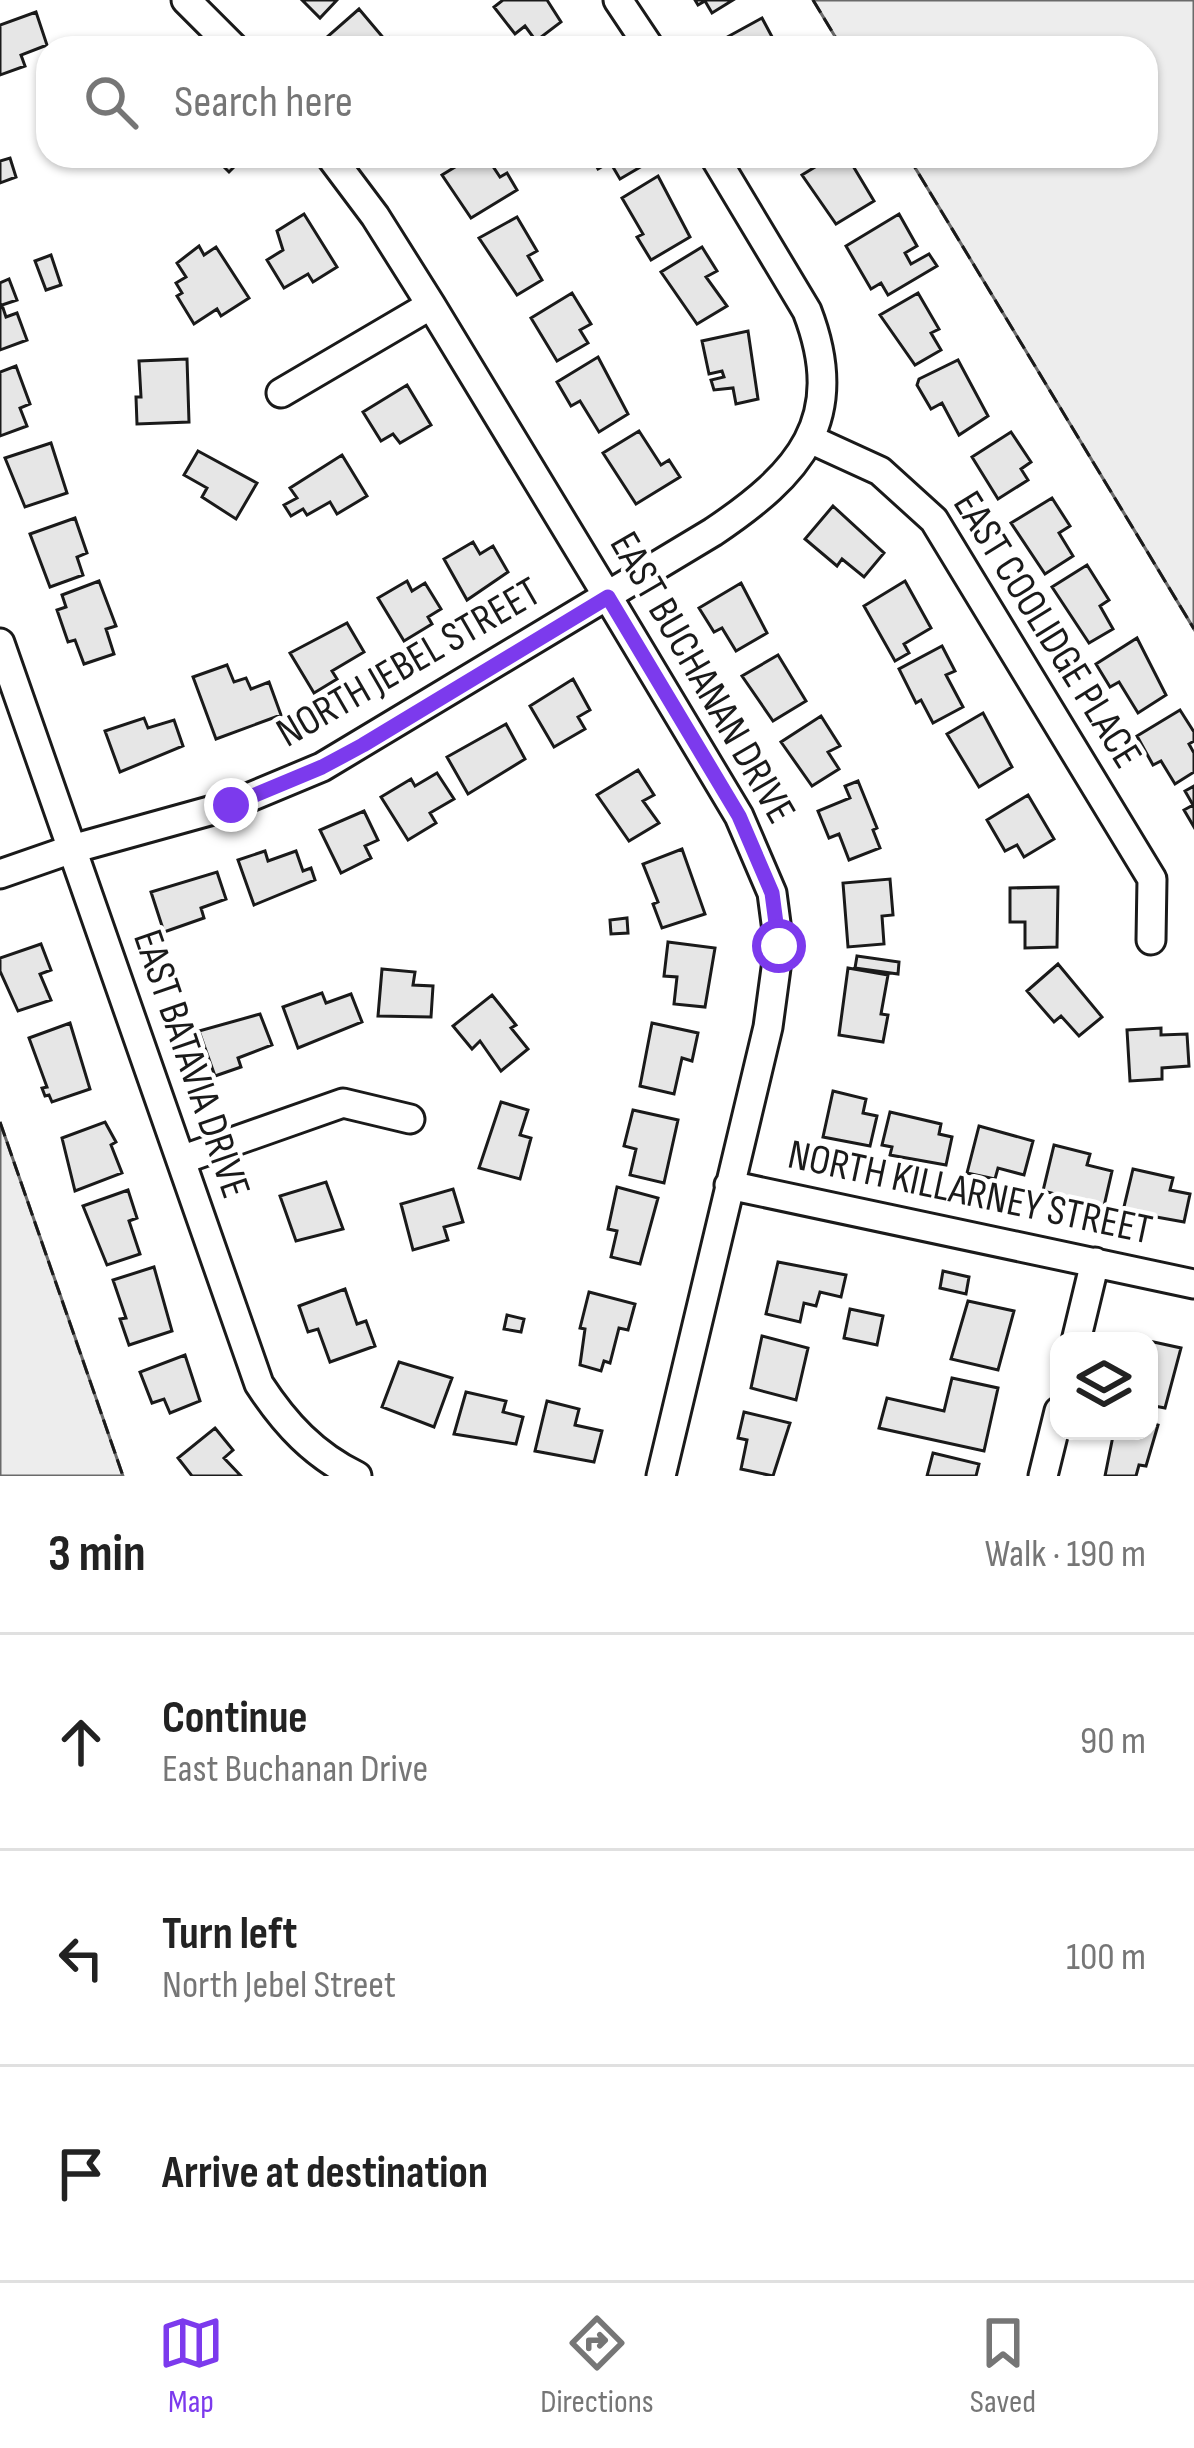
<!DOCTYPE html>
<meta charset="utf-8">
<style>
body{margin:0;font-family:"Sofia Sans Condensed",sans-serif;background:#f6f6f6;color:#222}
.controls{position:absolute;right:36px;bottom:36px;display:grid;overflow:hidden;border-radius:24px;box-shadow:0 3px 9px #0004}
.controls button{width:108px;height:108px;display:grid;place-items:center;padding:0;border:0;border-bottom:3px solid #e0e0e0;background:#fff;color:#222;font:60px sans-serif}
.stop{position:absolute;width:36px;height:36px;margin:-27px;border:9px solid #7c3aed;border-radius:50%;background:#fff}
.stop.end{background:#7c3aed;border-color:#fff;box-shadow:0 3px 12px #0008}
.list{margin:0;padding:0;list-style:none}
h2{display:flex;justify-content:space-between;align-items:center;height:156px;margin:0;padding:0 48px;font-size:51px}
h2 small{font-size:39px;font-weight:400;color:#767676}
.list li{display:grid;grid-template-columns:78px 1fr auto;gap:36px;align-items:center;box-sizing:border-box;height:216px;padding:0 48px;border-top:3px solid #e0e0e0}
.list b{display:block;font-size:45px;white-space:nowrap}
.list p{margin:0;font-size:39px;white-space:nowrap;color:#767676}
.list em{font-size:39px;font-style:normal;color:#767676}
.icon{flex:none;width:66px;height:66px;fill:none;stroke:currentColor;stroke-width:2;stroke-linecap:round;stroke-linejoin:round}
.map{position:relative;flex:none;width:1194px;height:1476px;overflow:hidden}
.search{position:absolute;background:#fff;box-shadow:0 3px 9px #0004;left:36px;right:36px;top:36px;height:132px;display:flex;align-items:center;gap:30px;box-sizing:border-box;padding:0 42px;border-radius:36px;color:#767676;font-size:45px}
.sheet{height:804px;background:#fff}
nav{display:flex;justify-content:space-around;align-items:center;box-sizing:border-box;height:168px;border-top:3px solid #e0e0e0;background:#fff;font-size:33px;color:#767676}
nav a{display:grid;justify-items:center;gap:6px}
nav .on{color:#7c3aed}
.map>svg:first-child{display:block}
</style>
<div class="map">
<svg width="1194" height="1476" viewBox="0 0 1194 1476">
<rect width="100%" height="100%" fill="#fff"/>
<path fill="#ededed" stroke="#6a6a6a" stroke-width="3" d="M813,0h381v629l-286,-473h238v-108h-304z
M0,1122l69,198 54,156h-123z"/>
<path fill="#e6e6e6" stroke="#1a1a1a" stroke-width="3" d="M302,0h35l-17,18z
M503,0h44l14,22 -25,19 -11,-15 -10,8 -21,-27z
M695,0h38l-21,13 -7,-12 -7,4z
M359,9l27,32 3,-3 9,10h-61l-10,-11z
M36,12l11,33 -26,10 4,11 -25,9v-50z
M762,18l16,30h-54l-4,-7z
M213,156h32l-16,16z
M473,156h13l14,21 7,-4 10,17 -46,28 -29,-43z
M591,156h55l3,6 -29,17 -10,-17 -12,7z
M833,156h14l27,45 -38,23 -34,-49z
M10,158l6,19 -16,6v-22z
M658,176l32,61 -39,23 -14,-23 6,-3 -21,-36z
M304,214l33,53 -24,15 -5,-8 -24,14 -17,-28 16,-10 -6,-19z
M899,214l18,32 -12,7 6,11 18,-10 8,12 -49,29 -7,-12 -10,6 -25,-43z
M517,217l20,34 -9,5 14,24 -25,15 -38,-57z
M199,246l5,9 12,-8 33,51 -28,18 -4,-7 -23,15 -17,-28 5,-3 -6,-10 10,-6 -9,-14z
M702,247l15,24 -11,6 21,29 -30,18 -36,-52z
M51,255l10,30 -15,5 -11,-29z
M9,279l8,21 -15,5 4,12 11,-4 10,27 -27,10v-67z
M572,293l19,31 -11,6 8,13 -31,18 -26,-43z
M918,293l21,36 -8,4 10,17 -26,15 -35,-50z
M748,331l10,68 -22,5 -3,-16 -19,2 -3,-10 13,-3 -2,-6 -13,3 -7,-33z
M598,357l30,57 -29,18 -19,-31 -9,5 -14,-24z
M187,359l2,63 -52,2 -1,-27h5l-2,-36z
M958,360l30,56 -29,19 -17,-32 -11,6 -14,-24 2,-6z
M16,366l14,38 -10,4 7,18 -27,10v-64z
M407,385l24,40 -31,18 -7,-9 -12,7 -18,-29z
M639,431l22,34 8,-5 11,17 -44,27 -33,-51z
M1011,432l20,30 -10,7 7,11 -30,19 -26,-42z
M51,443l16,50 -42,14 -20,-49z
M198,451l59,32 -21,36 -34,-22 5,-9 -23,-13z
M342,455l25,41 -30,18 -7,-12 -23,13 -4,-6 -12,7 -7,-11 13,-7 -7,-10z
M1052,498l18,28 -11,7 14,23 -28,18 -34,-51z
M833,506l51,47 -20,24 -22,-18 -5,7 -32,-27z
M75,518l12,35 -10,4 6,18 -33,12 -20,-53z
M473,542l7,12 13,-8 15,26 -41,28 -23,-41z
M1087,565l22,35 -9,6 13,23 -24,14 -37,-56z
M99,581l17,45 -10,3 8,25 -30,10 -9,-24 -7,2 -11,-32 9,-3 -4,-12z
M407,581l5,10 13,-8 16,26 -13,8 4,7 -28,17 -26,-43z
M905,581l26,47 -27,16 5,9 -14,8 -31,-55z
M741,583l26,50 -31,18 -14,-23 -8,4 -15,-24z
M347,623l17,29 -32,19 5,8 -23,14 -24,-40z
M1137,638l29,57 -28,18 -19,-31 -9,5 -14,-23z
M942,646l13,25 -9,4 17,32 -30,16 -12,-23 -5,3 -17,-34z
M778,655l28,46 -33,20 -31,-45z
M227,665l7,17 12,-4 5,11 18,-7 12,33 -65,24 -23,-62z
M573,679l17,31 -12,7 7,12 -31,18 -24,-41z
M1180,710l14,22v9l-5,3 5,9v19l-19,12 -14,-23 -8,4 -16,-29z
M983,713l29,54 -33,20 -32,-53z
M821,716l19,30 -12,6 11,17 -27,17 -31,-44z
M144,718l4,10 26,-8 9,26 -63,26 -15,-41z
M506,724l19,35 -57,35 -21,-37z
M638,770l16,25 -11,6 16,22 -30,18 -32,-46z
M437,773l17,26 -24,14 6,10 -28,17 -27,-43 30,-18 4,7z
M858,781l19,47 -4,2 7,18 -31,12 -10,-26 -10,4 -11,-27 32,-13 -5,-12z
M1194,786v41l-10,-17 9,-5 -8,-14z
M1028,795l26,44 -30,18 -7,-12 -12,6 -18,-31z
M364,811l14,29 -13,6 6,12 -30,15 -21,-43z
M682,849l23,65 -43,14 -9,-24 5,-2 -15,-38z
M265,851l3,10 28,-10 7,20 8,-3 4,12 -61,25 -16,-45z
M217,872l9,27 -25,9 3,10 -40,14 -13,-40z
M890,879l3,36 -11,1 2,28 -36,3 -5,-64z
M1058,887l-1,60 -32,1v-26h-15v-34z
M627,918l1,15 -17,1 -1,-14z
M668,942l47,6 -10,59 -31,-3 3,-27 -13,-1z
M41,944l10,26 -11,4 11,26 -33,11 -18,-40v-13z
M857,956l42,6 -1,12 -43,-6z
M1058,964l44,53 -23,19 -18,-20 -7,6 -27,-31z
M848,968l40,7 -7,39 7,1 -5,27 -44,-7z
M382,969l33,3 -2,13 20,1 -2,31 -53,-1z
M322,993l4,10 25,-9 11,28 -64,26 -15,-41z
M492,995l24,30 -5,3 17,21 -27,22 -21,-30 -8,8 -19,-23z
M260,1014l12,31 -34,13 3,9 -26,9 -16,-45z
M70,1023l20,66 -38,13 -3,-7 -4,1 -3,-8 5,-1 -18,-49z
M652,1023l46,10 -6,28 -10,-3 -8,36 -34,-8z
M1161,1028v7l26,-1 2,32 -27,2v11l-32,2 -3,-51z
M833,1091l33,8 -3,14 14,3 -7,30 -47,-9z
M501,1102l27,8 -8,25 11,3 -11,41 -41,-11z
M633,1110l45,10 -14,63 -34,-8 6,-26 -12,-3z
M890,1112l51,12 -2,10 13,3 -6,28 -56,-10 2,-8 -10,-2z
M105,1122l11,20 -5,3 11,28 -47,18 -13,-53z
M979,1126l54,15 -9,34 -26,-7 -3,11 -28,-6z
M1054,1145l36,9 -3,11 25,6 -8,35 -61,-15z
M1133,1169l40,9 -3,12 20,4 -6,28 -61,-11z
M326,1182l17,47 -47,12 -16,-45z
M617,1187l41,11 -18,66 -29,-7 6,-26 -9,-2z
M453,1189l10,33 -19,5 4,13 -35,10 -12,-46z
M128,1190l9,28 -8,3 11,33 -33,11 -24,-59z
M778,1262l68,13 -5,22 -21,-5 -4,14 -12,-3 -4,19 -34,-8z
M154,1267l18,64 -43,14 -9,-26 6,-1 -13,-38z
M943,1271l26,6 -3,17 -26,-6z
M345,1289l12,35 9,-3 9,25 -45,16 -12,-33 -10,3 -9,-26z
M589,1292l46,12 -7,26 -9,-2 -9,35 -6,-2 -3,10 -21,-6 5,-36 -5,-1z
M968,1301l46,10 -16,59 -47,-11z
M850,1309l33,7 -6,29 -33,-7z
M507,1315l17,4 -3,13 -17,-3z
M762,1336l46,12 -12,52 -45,-12z
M1149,1341l32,7 -16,60 -16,-3z
M185,1355l15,46 -30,12 -6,-14 -12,4 -12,-31z
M399,1362l53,16 -18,49 -52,-20z
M952,1378l46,10 -14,63 -105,-23 8,-30 57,13z
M466,1392l40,9 -3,11 20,5 -7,27 -62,-10z
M547,1401l32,8 -4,16 27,6 -8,31 -59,-11z
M744,1412l46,11 -17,53 -32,-7 6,-29 -9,-2z
M1149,1423l9,2 -12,41 -7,-1 -3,11h-31l9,-45h35z
M215,1428l18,22 -9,8 17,18h-49l-14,-18z
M933,1453l46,11 -3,12h-49z"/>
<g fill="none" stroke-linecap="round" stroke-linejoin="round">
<g stroke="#1a1a1a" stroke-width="33">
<path id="street" d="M186,0l48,48
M618,0l32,48
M330,156l45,60 56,89 177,292 131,219 33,77 7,53 -11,81 -107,449
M281,393l150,-88
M810,439l70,32 54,49 218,359 -1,61
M0,643l259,741c26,40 55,71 98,92
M0,874l72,-25 159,-44 91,-38 391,-235c86,-58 136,-112 94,-221l-93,-155
M181,1160l162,-57 67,16
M729,1185l465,99
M1076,1341l19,-79
M1043,1476l16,-65"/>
</g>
<use href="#street" stroke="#fff" stroke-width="27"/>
<path stroke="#1a1a1a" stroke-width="3" stroke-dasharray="15 6" stroke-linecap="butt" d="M813,0l29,48
M908,156l286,473
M0,1122l123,354"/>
</g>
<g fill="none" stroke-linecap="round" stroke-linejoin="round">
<path stroke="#7c3aed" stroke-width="15" d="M231,805l91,-38 41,-22 245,-148 131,219 33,77 7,53"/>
</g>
<g text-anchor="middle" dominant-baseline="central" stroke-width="9" stroke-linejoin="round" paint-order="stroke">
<g font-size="42" fill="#1a1a1a" stroke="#fff">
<text transform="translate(1047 630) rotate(58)">EAST COOLIDGE PLACE</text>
<text transform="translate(409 663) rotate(-30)">NORTH JEBEL STREET</text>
<text transform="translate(702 678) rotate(60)">EAST BUCHANAN DRIVE</text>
<text transform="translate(191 1064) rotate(71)">EAST BATAVIA DRIVE</text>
<text transform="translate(970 1193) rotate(12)">NORTH KILLARNEY STREET</text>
</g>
</g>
</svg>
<div class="controls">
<button><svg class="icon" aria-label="layers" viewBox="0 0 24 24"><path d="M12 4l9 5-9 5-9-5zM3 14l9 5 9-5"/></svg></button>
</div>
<div class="stop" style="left:779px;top:946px"></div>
<div class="stop end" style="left:231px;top:805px"></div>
<div class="search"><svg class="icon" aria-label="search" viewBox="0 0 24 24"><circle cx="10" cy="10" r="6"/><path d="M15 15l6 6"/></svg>Search here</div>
</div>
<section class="sheet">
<h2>3 min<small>Walk · 190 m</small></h2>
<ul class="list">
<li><svg class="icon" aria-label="ahead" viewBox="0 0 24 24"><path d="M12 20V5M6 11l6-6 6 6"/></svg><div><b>Continue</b><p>East Buchanan Drive</p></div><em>90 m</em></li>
<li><svg class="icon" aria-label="left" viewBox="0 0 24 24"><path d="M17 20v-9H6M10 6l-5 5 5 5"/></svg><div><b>Turn left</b><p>North Jebel Street</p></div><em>100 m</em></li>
<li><svg class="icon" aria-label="arrive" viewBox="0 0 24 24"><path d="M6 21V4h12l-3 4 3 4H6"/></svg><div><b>Arrive at destination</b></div></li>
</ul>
</section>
<nav>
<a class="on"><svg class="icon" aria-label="map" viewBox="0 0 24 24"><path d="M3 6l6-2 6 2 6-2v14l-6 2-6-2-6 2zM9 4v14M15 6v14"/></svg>Map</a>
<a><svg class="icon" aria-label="directions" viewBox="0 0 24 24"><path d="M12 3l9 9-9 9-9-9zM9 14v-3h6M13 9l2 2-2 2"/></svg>Directions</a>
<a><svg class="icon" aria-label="saved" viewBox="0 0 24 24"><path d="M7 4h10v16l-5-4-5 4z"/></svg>Saved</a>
</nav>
